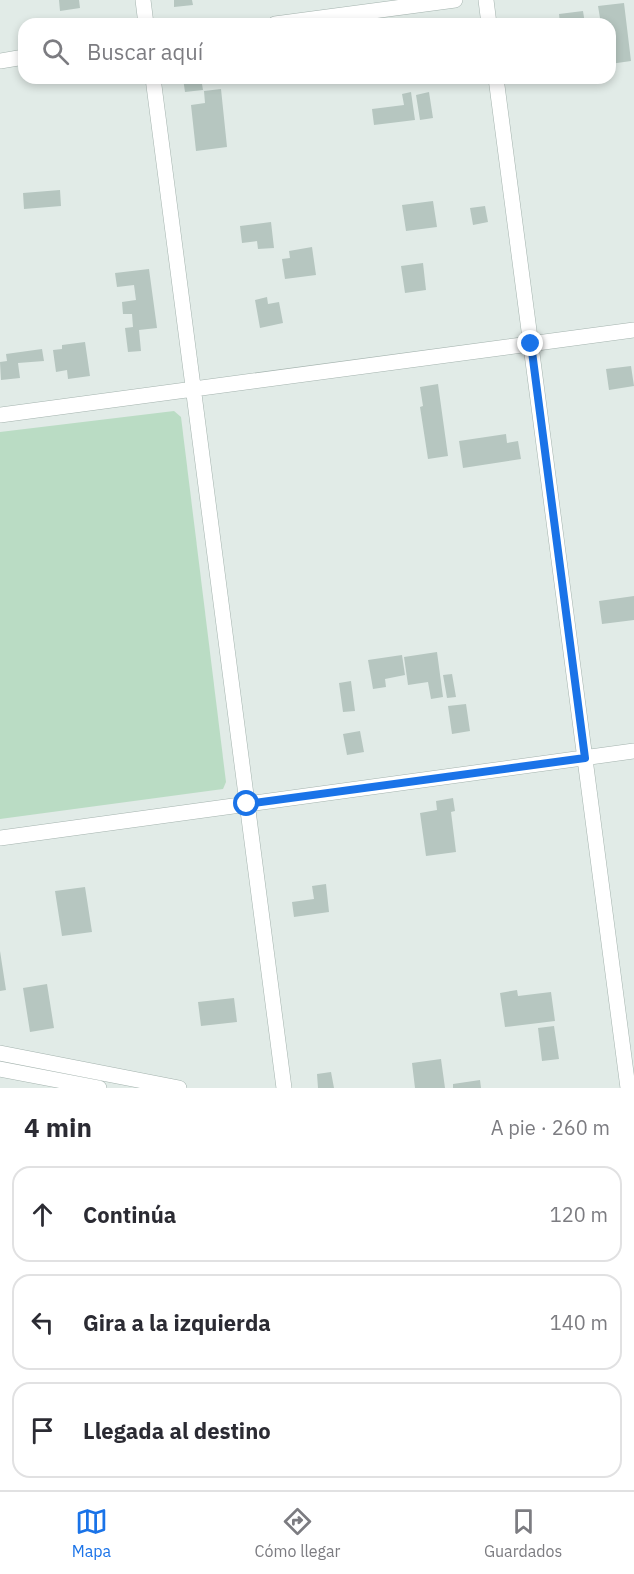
<!DOCTYPE html>
<html lang="es">
<meta charset="utf-8">
<style>
body{margin:0;font-family:"IBM Plex Sans",sans-serif;background:#f2f2f3;color:#2b2b33}
.stop{position:absolute;width:18px;height:18px;margin:-14px;border:4px solid #1a73e8;border-radius:50%;background:#fff}
.stop.end{background:#1a73e8;border-color:#fff;box-shadow:0 2px 6px #0008}
.list{margin:0;padding:0;list-style:none}
h2{display:flex;justify-content:space-between;align-items:center;height:78px;margin:0;padding:0 24px;font-size:26px}
h2 small{font-size:20px;font-weight:400;color:#7c7c81}
.list li{display:grid;grid-template-columns:39px 1fr auto;gap:18px;align-items:center;box-sizing:border-box;height:96px;margin:0 12px 12px;padding:0 12px;border:2px solid #e1e1e2;border-radius:18px}
.list b{display:block;font-size:22px;white-space:nowrap}
.list em{font-size:20px;font-style:normal;color:#7c7c81}
.icon{flex:none;width:33px;height:33px;fill:none;stroke:currentColor;stroke-width:2;stroke-linecap:round;stroke-linejoin:round}
.map{position:relative;flex:none;width:634px;height:1088px;overflow:hidden}
.search{position:absolute;background:#fff;box-shadow:0 3px 9px #0003;left:18px;right:18px;top:18px;height:66px;display:flex;align-items:center;gap:15px;box-sizing:border-box;padding:0 21px;border-radius:18px;color:#7c7c81;font-size:22px}
.sheet{height:402px;background:#fff}
nav{display:flex;justify-content:space-around;align-items:center;box-sizing:border-box;height:84px;border-top:2px solid #e1e1e2;background:#fff;font-size:16px;color:#7c7c81}
nav a{display:grid;justify-items:center;gap:3px}
nav .on{color:#1a73e8}
.map>svg:first-child{display:block}
</style>
<div class="map">
<svg width="634" height="1088" viewBox="0 0 634 1088">
<rect width="100%" height="100%" fill="#e1ebe7"/>
<path fill="#badcc4" d="M174,411l7,6 45,365 -3,7 -223,30v-387z"/>
<path fill="#b6c6c0" d="M59,0h20l1,8 -20,3z
M174,0h18l1,5 -19,2z
M624,3l7,58 -21,3v-40h-9l-3,-18z
M583,11l2,13h-25l-1,-10z
M183,78h18l2,12 -18,2z
M368,78h40v1l-39,5z
M221,89l6,58 -31,4 -5,-46 14,-2 -1,-12z
M411,92l4,28 -41,5 -2,-16 32,-4 -2,-11z
M429,92l4,26 -13,2 -4,-25z
M60,190l1,16 -37,3 -1,-16z
M433,201l4,26 -31,4 -4,-26z
M485,206l3,16 -15,3 -3,-17z
M271,222l3,26 -16,1 -1,-8 -15,2 -2,-17z
M312,247l4,28 -31,4 -3,-20 8,-1 -1,-7z
M423,263l3,27 -21,3 -4,-27z
M149,269l8,59 -18,2 2,21 -13,1 -3,-24 8,-1 -1,-13h-9l-1,-12 14,-2 -2,-15 -17,2 -2,-14z
M267,297l1,7 11,-2 4,21 -23,5 -5,-28z
M85,342l5,34 -22,3 -1,-9 -11,2 -3,-22 9,-1v-4z
M42,349l2,12 -26,2 2,15 -19,2 -1,-18 7,-1 -1,-7z
M631,366l3,20 -25,4 -3,-21z
M438,384l10,72 -20,3 -8,-52 3,-1 -3,-19z
M506,434l1,9 11,-2 3,18 -58,9 -4,-27z
M634,596v24l-32,4 -3,-23z
M437,652l6,45 -12,2 -3,-17 -20,3 -4,-28z
M402,655l3,20 -20,4 1,8 -13,2 -5,-29z
M452,674l4,23 -9,1 -4,-23z
M351,681l4,30 -12,1 -4,-29z
M466,704l4,27 -18,3 -4,-28z
M360,731l4,21 -17,3 -4,-21z
M453,798l2,13 -4,1 5,40 -30,4 -6,-43 17,-3 -1,-9z
M326,884l3,28 -35,5 -2,-15 22,-3 -2,-13z
M85,887l7,45 -30,4 -7,-45z
M0,951l6,39 -6,1z
M47,984l7,44 -24,4 -7,-44z
M517,990l1,6 33,-4 4,29 -50,6 -5,-34z
M234,998l3,24 -36,4 -3,-24z
M554,1026l5,33 -17,2 -4,-33z
M441,1059l4,29h-30l-3,-25z
M331,1072l3,16h-16l-1,-14z
M480,1080l1,8h-28v-4z"/>
<g fill="none" stroke-linecap="round" stroke-linejoin="round">
<g stroke="#a4b3ae" stroke-width="16">
<path id="minor" d="M143,0l3,24
M486,0l3,24
M275,24l180,-24
M0,61l24,-4
M153,78l131,1010
M496,78l132,1010
M0,415l634,-85
M0,838l634,-87
M0,1053l179,35
M0,1069l99,19"/>
</g>
<use href="#minor" stroke="#fff" stroke-width="15"/>
</g>
<g fill="none" stroke-linecap="round" stroke-linejoin="round">
<path stroke="#1a73e8" stroke-width="8" d="M247,804l338,-46 -54,-414"/>
</g>
</svg>
<div class="stop" style="left:247px;top:804px"></div>
<div class="stop end" style="left:531px;top:344px"></div>
<div class="search"><svg class="icon" aria-label="search" viewBox="0 0 24 24"><circle cx="10" cy="10" r="6"/><path d="M15 15l6 6"/></svg>Buscar aquí</div>
</div>
<section class="sheet">
<h2>4 min<small>A pie · 260 m</small></h2>
<ul class="list">
<li><svg class="icon" aria-label="ahead" viewBox="0 0 24 24"><path d="M12 20V5M6 11l6-6 6 6"/></svg><div><b>Continúa</b></div><em>120 m</em></li>
<li><svg class="icon" aria-label="left" viewBox="0 0 24 24"><path d="M17 20v-9H6M10 6l-5 5 5 5"/></svg><div><b>Gira a la izquierda</b></div><em>140 m</em></li>
<li><svg class="icon" aria-label="arrive" viewBox="0 0 24 24"><path d="M6 21V4h12l-3 4 3 4H6"/></svg><div><b>Llegada al destino</b></div></li>
</ul>
</section>
<nav>
<a class="on"><svg class="icon" aria-label="map" viewBox="0 0 24 24"><path d="M3 6l6-2 6 2 6-2v14l-6 2-6-2-6 2zM9 4v14M15 6v14"/></svg>Mapa</a>
<a><svg class="icon" aria-label="directions" viewBox="0 0 24 24"><path d="M12 3l9 9-9 9-9-9zM9 14v-3h6M13 9l2 2-2 2"/></svg>Cómo llegar</a>
<a><svg class="icon" aria-label="saved" viewBox="0 0 24 24"><path d="M7 4h10v16l-5-4-5 4z"/></svg>Guardados</a>
</nav>
